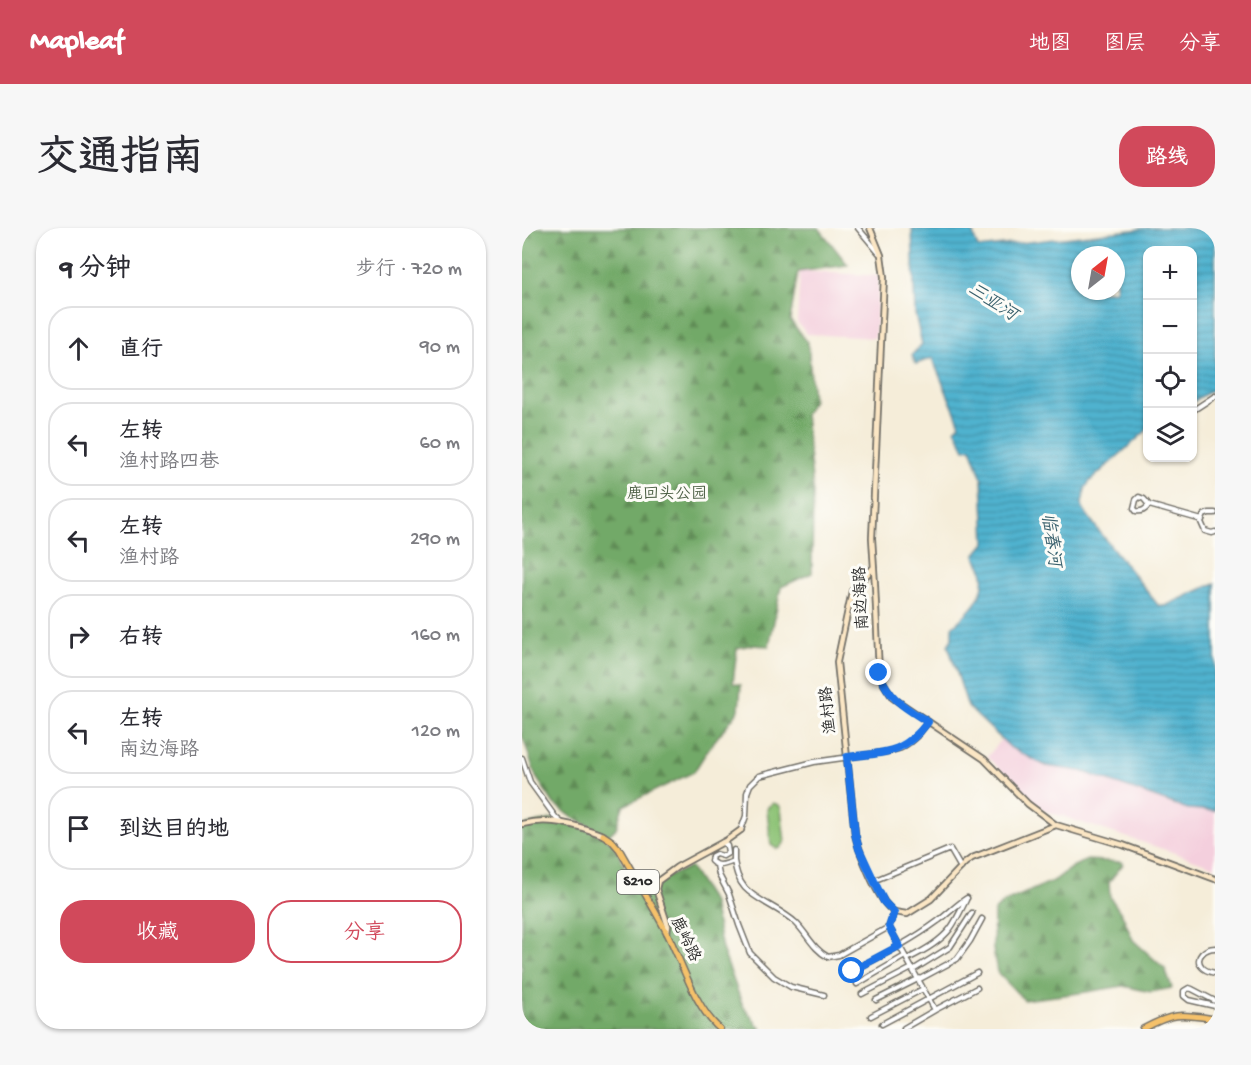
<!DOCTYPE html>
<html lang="zh">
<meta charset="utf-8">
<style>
body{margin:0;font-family:"Gochi Hand","LXGW WenKai TC",sans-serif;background:#f7f7f7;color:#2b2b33}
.controls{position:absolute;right:18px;top:18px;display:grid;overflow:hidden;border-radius:12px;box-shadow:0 2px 4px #0004}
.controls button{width:54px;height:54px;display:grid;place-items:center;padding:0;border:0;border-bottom:2px solid #e1e1e2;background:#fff;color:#2b2b33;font:30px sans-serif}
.compass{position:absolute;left:549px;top:18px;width:54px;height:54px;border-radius:50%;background:#fff;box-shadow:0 2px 4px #0004;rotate:31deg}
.stop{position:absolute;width:18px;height:18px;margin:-14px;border:4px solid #1a73e8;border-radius:50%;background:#fff}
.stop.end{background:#1a73e8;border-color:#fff;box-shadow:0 2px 6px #0008}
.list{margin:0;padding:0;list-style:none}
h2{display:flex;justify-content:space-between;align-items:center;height:78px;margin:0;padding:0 24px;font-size:26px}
h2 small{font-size:20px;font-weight:400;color:#7c7c81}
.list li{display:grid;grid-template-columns:39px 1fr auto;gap:18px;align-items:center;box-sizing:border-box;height:84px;margin:0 12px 12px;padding:0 12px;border:2px solid #e1e1e2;border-radius:24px}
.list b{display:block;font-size:22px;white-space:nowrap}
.list p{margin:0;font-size:20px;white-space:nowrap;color:#7c7c81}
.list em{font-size:20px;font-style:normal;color:#7c7c81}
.actions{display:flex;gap:12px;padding:18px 24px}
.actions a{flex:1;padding:14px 0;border:2px solid #d1495b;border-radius:24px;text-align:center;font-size:21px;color:#d1495b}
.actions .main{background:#d1495b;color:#fff}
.icon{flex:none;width:33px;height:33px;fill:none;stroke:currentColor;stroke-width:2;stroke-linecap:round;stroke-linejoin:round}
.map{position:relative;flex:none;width:693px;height:801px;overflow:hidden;border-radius:24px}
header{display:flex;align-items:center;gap:36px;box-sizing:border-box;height:84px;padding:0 30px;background:#d1495b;color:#fff}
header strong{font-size:28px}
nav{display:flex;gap:33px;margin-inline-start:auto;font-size:21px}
.intro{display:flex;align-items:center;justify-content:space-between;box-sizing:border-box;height:144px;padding:0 36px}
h1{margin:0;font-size:42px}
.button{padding:15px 27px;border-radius:24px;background:#d1495b;color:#fff;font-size:21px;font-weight:700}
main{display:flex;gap:36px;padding:0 36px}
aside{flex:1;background:#fff;border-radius:24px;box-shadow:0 2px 4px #0004}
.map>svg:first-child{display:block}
</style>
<header>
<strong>Mapleaf</strong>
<nav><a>地图</a><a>图层</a><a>分享</a></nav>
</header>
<div class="intro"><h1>交通指南</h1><a class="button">路线</a></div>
<main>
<aside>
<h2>9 分钟<small>步行 · 720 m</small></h2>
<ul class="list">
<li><svg class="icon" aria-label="ahead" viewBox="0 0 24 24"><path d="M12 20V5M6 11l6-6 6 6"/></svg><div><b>直行</b></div><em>90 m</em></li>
<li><svg class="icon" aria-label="left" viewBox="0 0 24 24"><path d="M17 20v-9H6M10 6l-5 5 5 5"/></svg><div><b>左转</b><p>渔村路四巷</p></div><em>60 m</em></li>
<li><svg class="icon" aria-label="left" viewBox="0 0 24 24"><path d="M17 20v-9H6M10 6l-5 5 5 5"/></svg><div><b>左转</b><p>渔村路</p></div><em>290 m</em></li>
<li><svg class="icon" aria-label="right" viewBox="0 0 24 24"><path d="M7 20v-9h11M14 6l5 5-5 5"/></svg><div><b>右转</b></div><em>160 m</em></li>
<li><svg class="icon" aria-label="left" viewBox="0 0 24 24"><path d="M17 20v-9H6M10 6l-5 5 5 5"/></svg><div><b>左转</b><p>南边海路</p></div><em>120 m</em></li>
<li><svg class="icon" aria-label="arrive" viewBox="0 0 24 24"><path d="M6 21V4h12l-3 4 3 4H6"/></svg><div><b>到达目的地</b></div></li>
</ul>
<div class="actions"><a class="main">收藏</a><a>分享</a></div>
</aside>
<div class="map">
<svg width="693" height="801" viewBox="0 0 693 801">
<defs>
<pattern id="forest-firs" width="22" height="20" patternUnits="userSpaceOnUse" patternTransform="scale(1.5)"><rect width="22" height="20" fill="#72a967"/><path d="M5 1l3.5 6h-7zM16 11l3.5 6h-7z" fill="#5e8a55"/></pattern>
<pattern id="water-rules" width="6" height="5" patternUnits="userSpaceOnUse" patternTransform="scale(1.5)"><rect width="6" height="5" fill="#50b2cf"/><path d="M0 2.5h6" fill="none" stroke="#4391a8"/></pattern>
</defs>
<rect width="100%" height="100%" fill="#fdfcf7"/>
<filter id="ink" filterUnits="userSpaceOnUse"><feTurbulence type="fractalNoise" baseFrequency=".0167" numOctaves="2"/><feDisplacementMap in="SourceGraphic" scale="12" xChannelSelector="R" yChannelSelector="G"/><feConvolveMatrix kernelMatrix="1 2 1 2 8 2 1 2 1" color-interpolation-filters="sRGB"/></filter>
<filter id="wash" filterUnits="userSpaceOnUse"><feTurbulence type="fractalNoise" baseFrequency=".008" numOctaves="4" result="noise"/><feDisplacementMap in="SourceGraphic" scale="24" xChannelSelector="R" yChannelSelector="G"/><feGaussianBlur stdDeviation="1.35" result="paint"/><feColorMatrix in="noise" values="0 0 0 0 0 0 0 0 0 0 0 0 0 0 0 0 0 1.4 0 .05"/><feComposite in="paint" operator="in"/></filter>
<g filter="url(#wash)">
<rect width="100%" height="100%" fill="#f5edd9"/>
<path fill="#f4cfdd" d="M278,43l79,5 -4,62 -68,-4 -10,-12z
M481,510l35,20 143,45 34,7v57l-49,-17 -123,-40 -56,-53z"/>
<path fill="url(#forest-firs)" stroke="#4e6a49" stroke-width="1.5" d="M0,0h297l29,37 -50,7 -8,48 18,23 5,57 -8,14 8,75 -1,84 -31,14 -12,59 -18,-1 -14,3 -4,35 8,2 -2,25 -30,38 -15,24 -71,34 -7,22 -7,7 -34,-16 -21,-15 -18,-27 -14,-42z
M30,591l43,13 19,12 22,47 54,-24 23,36 9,46 21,57 18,23h-239v-203z
M565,632l34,2 2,2 -14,18 1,15 13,19 10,24 32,29 7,19 -21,4 -28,-6 -43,7 -56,7 -27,-28 -4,-23 1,-38 11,-9 50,-22 17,-13z"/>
<path fill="#8dc376" stroke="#5c7750" stroke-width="1.5" d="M251,575l6,2 2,4 4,33 -5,6 -3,1 -6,-4 -4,-35 1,-3z"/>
<path fill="url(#water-rules)" stroke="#3e6e7d" stroke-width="1.5" fill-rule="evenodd" d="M390,0h59l7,20 172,-20h65v160l-22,14 -1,-152h-44l-1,180 -58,52 -4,7 -3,14 1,6 16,22 59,74 7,1 50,-23v228l-27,-2 -107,-38 -35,-5 -35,-18 -43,-41 -20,-62 4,-6v-12c17,-15 39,-34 29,-60 -2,-5 -5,-7 -6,-12l10,-12 -3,-64 -11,-31 -6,1 -10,-20 5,-5 -28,-66 -16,6 -4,-9 10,-11 -7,-30zM558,27h36v36h-36z"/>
</g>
<g filter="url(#ink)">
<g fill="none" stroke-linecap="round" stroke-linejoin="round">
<g stroke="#726f68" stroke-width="7">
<path id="street" d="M336,0l21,25
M670,183l23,-15
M627,277c-4,5 -7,7 -13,6l-2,-3 2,-8 3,-3 5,2 5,6 53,15
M693,285h-6l-5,2 -3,7 4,9 7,2 3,-1
M0,530l8,24 26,36 5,4
M219,602l5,-14 1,-23 3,-8 9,-9 55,-14 72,-10 15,-4 9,-6 8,-7 10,-13
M201,614l4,4 1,7 -5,3 -7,-2 -4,2 -1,5c7,7 15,3 23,0v-11
M212,633c2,10 4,19 11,27 12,13 36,21 51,35 11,11 18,27 32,34l11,-2 50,-28
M195,637l2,10 10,19 10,31 11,28 24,24 17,10 33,8
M351,653l77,-32 11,19
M372,684l-5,15 46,83 -31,18 1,1
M693,720c-9,0 -22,9 -13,19 3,4 8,5 13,6
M385,731c15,-7 32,-16 43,-30 6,-8 11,-19 16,-29
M391,742l37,-23 22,-34
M330,743c29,-15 59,-30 86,-50 10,-7 18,-16 29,-23
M396,752l39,-21 13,-18 12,-22
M335,756l48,-28
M340,766l50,-26
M354,772l42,-21
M693,773l-23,-12 -3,-1 -5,3v5l5,4 26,6
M413,782l42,-22
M349,788l52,-27
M360,796l95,-51"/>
</g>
<g stroke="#726f68" stroke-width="8">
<path id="secondary" d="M348,0l11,27 3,22 -12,261 3,47 4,88 5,11 9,14 91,61 44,45 28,21 67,20 92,34
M351,340l-21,23 -15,71 18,172c4,18 23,67 38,77 4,2 10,2 14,3l24,-15 34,-36 7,-5 84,-33
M0,596c28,-7 55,1 81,11
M145,705l1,-7 -12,-37 2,-8 19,-14 50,-27 14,-10"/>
</g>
<g stroke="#726f68" stroke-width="8">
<path id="primary" d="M81,607l9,6 7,8c16,28 33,56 48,84 15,29 28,75 53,96
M621,801c31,-17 38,-15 72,-10"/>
</g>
<use href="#street" stroke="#fff" stroke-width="4"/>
<use href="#secondary" stroke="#fbe6c4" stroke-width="4.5"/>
<use href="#primary" stroke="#f5c16b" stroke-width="5"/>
</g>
</g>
<g fill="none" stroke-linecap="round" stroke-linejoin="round" filter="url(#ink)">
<path stroke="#1a73e8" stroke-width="8" d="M330,743l47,-25 -10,-19 5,-15 -10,-10 -25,-53 -4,-15 -8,-77c38,-5 56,-2 81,-35 -24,-15 -38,-22 -49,-49"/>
</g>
<g text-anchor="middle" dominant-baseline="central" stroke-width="6" stroke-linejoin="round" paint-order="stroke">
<rect fill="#fdfcf7" stroke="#6a6a68" stroke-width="1.5" x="95" y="642" width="42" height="24" rx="4.5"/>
<g font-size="15" font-weight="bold" fill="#2b2b2b">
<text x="116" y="654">S210</text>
</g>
<g font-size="16" fill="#4d6045" stroke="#fdfcf7">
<text x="145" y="267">鹿回头公园</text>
</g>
<g font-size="16" fill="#2b2b2b" stroke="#fdfcf7">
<text transform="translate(341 370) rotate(-93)">南边海路</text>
<text transform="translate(308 482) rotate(-96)">渔村路</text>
<text transform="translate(162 712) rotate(64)">鹿岭路</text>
</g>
<g font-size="18" font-style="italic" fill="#3a616d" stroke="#fdfcf7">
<text transform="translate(470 75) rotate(33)">三亚河</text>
<text transform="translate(528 312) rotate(82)">临春河</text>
</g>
</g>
</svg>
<div class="controls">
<button>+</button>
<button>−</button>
<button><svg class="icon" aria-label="locate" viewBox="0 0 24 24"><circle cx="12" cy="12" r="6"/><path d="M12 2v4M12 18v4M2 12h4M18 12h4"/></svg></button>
<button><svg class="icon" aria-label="layers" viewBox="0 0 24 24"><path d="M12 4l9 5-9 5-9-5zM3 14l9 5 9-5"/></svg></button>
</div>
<svg class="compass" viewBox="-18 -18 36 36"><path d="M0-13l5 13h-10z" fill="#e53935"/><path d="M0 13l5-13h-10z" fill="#7c7c81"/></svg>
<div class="stop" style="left:330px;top:743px"></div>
<div class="stop end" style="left:357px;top:445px"></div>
</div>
</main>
